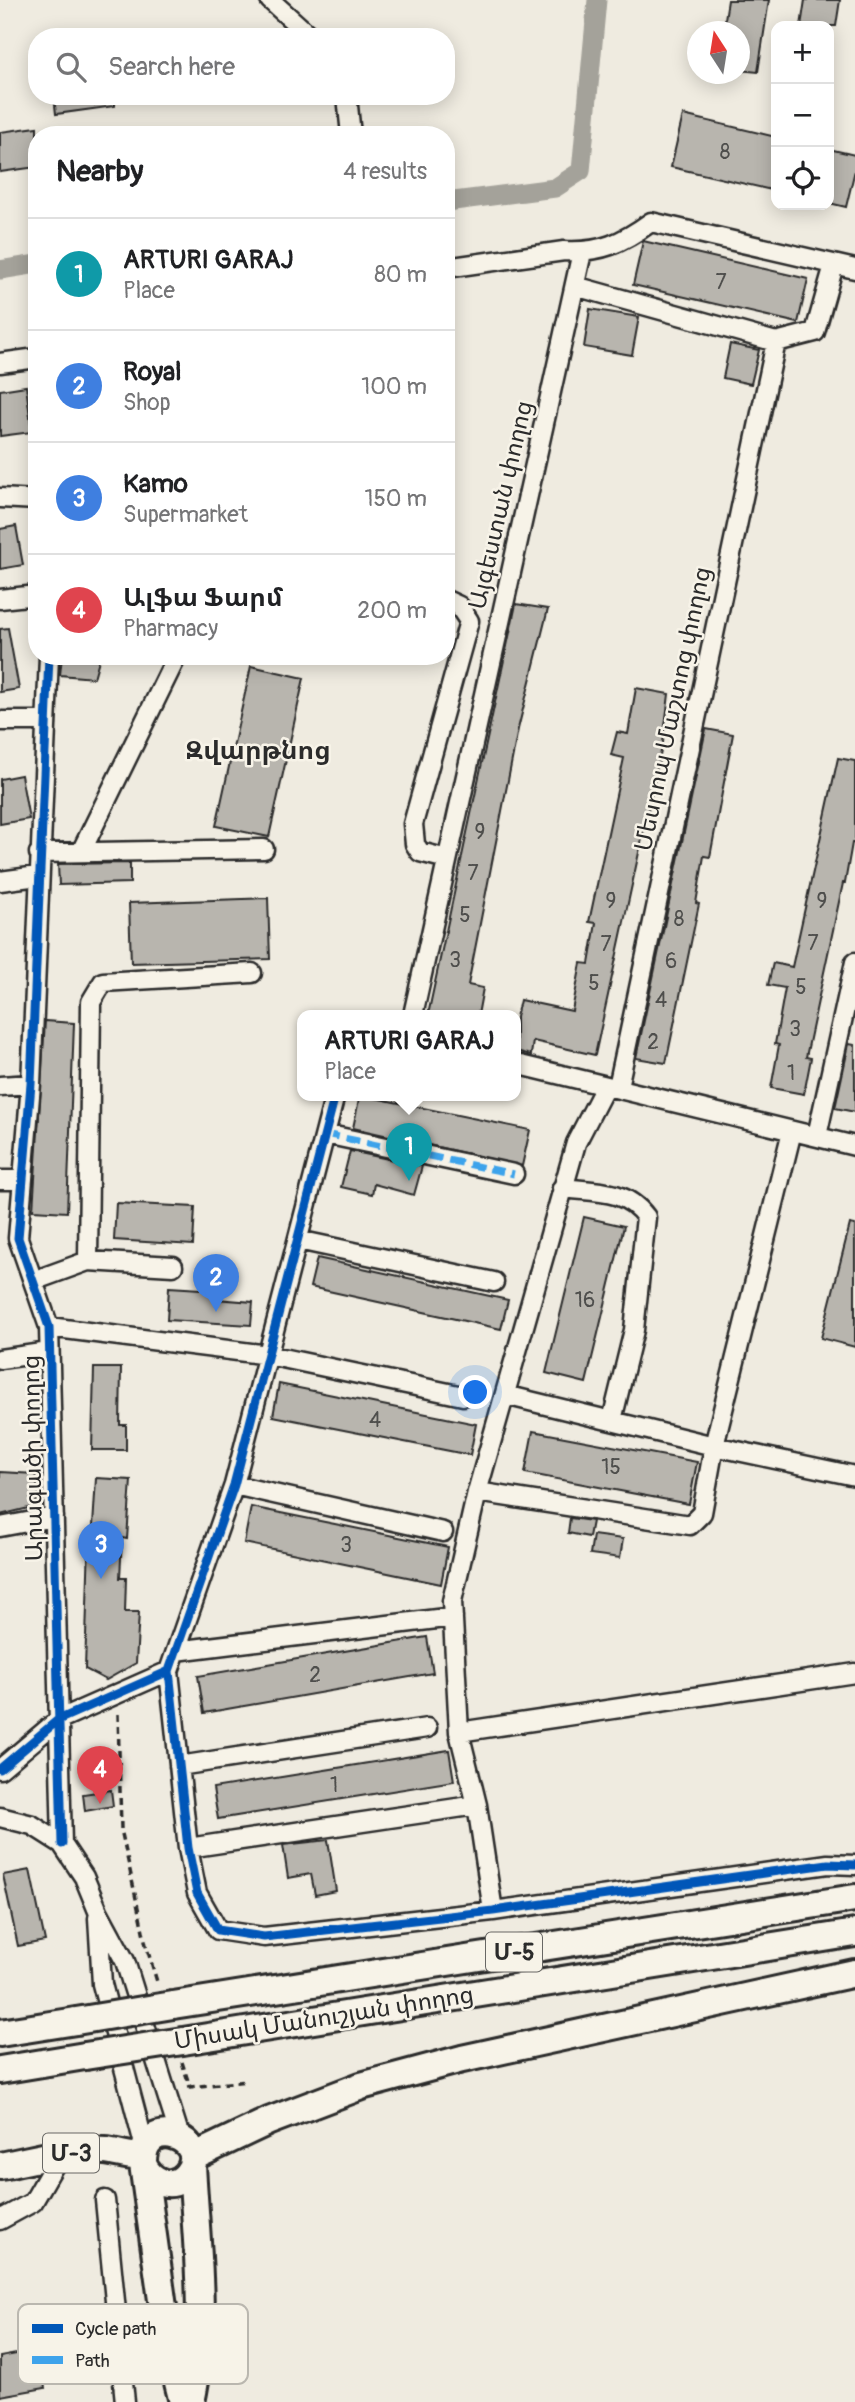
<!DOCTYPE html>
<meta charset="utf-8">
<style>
body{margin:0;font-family:Pangolin,"Noto Sans Armenian",sans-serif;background:#f2f2f2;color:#202124}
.controls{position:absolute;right:21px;top:21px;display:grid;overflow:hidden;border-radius:14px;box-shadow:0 4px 18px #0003}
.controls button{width:63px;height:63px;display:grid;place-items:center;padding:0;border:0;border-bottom:2px solid #e0e0e0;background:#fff;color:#202124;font:35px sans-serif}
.compass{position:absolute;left:687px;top:21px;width:63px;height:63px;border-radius:50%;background:#fff;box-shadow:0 4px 18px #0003;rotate:348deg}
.you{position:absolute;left:476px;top:1393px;width:24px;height:24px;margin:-18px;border:5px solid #fff;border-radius:50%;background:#1a73e8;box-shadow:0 0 0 10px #1a73e833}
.badge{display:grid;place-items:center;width:46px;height:46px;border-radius:50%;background:#0f766e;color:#fff;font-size:23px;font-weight:700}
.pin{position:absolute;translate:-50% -58px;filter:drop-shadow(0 2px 4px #0008)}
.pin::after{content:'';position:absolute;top:37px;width:24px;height:21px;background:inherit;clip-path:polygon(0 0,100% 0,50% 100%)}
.popup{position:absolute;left:297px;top:1010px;width:224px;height:91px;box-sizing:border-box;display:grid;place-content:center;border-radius:14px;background:#fff;filter:drop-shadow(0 2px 5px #0005);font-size:23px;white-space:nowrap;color:#757577}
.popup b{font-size:26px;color:#202124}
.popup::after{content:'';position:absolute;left:50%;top:100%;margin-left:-14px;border:14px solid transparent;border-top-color:#fff}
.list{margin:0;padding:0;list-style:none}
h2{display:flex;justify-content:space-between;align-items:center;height:91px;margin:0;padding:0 28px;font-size:30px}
h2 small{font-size:23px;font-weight:400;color:#757577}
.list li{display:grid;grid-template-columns:46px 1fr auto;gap:21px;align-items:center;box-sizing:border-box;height:112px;padding:0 28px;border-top:2px solid #e0e0e0}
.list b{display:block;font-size:26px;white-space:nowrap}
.list p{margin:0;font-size:23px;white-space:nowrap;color:#757577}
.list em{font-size:23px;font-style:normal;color:#757577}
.icon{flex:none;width:38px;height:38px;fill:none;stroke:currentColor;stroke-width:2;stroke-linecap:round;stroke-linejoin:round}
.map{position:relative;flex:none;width:855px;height:2402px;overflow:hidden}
.search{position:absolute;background:#fff;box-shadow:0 4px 18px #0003;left:28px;top:28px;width:427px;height:77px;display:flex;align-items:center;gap:18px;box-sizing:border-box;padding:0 24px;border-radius:28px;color:#757577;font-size:26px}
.panel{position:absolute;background:#fff;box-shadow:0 4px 18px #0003;left:28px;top:126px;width:427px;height:539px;border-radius:28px}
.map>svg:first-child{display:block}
</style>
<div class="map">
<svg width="855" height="2402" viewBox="0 0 855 2402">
<rect width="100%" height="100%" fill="#efebe0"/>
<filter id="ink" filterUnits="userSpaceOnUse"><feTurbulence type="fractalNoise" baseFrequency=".0143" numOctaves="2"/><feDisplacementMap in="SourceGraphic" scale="14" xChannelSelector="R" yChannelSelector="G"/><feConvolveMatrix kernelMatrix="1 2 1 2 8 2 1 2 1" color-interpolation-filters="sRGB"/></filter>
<g filter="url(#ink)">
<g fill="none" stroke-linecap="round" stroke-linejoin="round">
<path stroke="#a4a29a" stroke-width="19" d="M446,202l109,-14 26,-17 16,-171
M0,270l37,-6"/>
</g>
<path fill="#b8b5ae" stroke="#2b2b2b" stroke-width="2" d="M728,0h41l-11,72 -19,-2v-38h-16z
M805,0h35l-4,26h-35z
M54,96h61v10l-59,8z
M683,115l93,22v54l-105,-24z
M37,127v40l-37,5v-40z
M829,149l26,6v15l-9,37 -17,-4z
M643,241l165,38 -10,44 -165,-38z
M590,309l49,8 -7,38 -48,-8z
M730,344l29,6 -8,34 -28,-6z
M26,386l6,46 -32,4v-46z
M16,526l7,39 -23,4v-40z
M516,604l32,5 -30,120 -50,256 15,3 -5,27h-50z
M8,628l11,61 -19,3v-63z
M62,656h38l-6,22 -34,-3z
M251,666l53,12 -35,159 -53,-11z
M636,688l33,6 -6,48 -68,313 -62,-14 -2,14 -15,-4v-34l4,-17 52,11 9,-48 8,1 7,-41 -7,-1 35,-164 -13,-3 6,-23 11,2z
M706,729l27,5 -23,123 -6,-1 -8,47 3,1 -33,159 -30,-5z
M838,758l17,3v82h-3l-7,40h-2l-37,174 5,1 -7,36 -33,-6 8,-43 -4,-1 10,-56 -17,-3 5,-22 19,4z
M21,775l8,44 -29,5v-45z
M130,863v20l-71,2 -1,-21z
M268,898l2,61 -139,4 -2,-60z
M45,1021l29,2 -7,189 -34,-2z
M849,1044l6,1v67l-20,-4z
M360,1095l170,35 -8,36 -169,-38z
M350,1151l72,15 -8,29 -40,-11 -2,10 -31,-7z
M116,1203l79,4 -2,38 -79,-5z
M584,1217l40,9 -38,157 -40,-10z
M850,1224l5,1v122l-34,-9z
M317,1258l191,42 -7,29 -191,-42z
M169,1287l48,3 -1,9 37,3 -2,23 -84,-5z
M94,1368h27l-1,57h6v25h-34z
M279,1384l197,40 -6,31 -197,-39z
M533,1431l164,31 -8,42 -164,-31z
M0,1472l35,2 4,23 -6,10 -33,8z
M96,1478l35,2 -4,59 -5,-1 -2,40h6l-1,34h14l-3,51 -30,17 -21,-11 4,-127h3z
M251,1507l197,40 -7,37 -197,-41z
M570,1518l22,3 -3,16 -21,-4z
M593,1535l30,4 -3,19 -30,-4z
M427,1637l6,36 -229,40 -6,-37z
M449,1750l5,31 -236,38 -5,-31z
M111,1790l2,16 -28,5 -2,-17z
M328,1840l8,51 -21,4 -4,-21 -23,4 -5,-33z
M30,1870l15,71 -27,5 -15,-71z
M38,2350l7,38 -45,8v-39z"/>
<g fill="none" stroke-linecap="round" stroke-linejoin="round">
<g stroke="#2b2b2b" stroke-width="23">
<path id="minor" d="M270,0l41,37
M347,96l4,39
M446,268l118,-17c37,2 58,-8 87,-29l204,47
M575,286l201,56 39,-10 19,-67
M0,363l37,-5
M0,498l37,2
M0,599l37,-4
M446,600l13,6 10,15 -56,203 2,20 5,8 27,7
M49,656l-18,428 -13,154 31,89 13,517
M0,721h46
M81,852l96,-196
M39,853l225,-4
M0,881l38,-5
M413,1015l169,-763
M516,1064l339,82
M0,1086l31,-2
M618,1087l158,-745
M325,1134l189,40
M817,1136l38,-174
M0,1180h23
M562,1188c33,4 63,0 84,29l-12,113 -22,90
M298,1240l196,42
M88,1261l3,-259 12,-20 149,-9
M33,1281l55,-20 85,5
M49,1327l219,28 195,41
M0,1359l49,-7
M505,1395l209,51 141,30
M234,1485l209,47
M477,1492l213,33 12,-12 12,-67 78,-315
M0,1527l54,-10
M176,1651l277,-34
M169,1671l19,177 9,45 21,37 46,7 229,-26 335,-47 27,1
M459,1732l396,-59
M179,1766l248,-38
M0,1769l58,-49 111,-49 65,-186 101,-390
M0,1817l32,8 30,19 22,33 14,34 27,50 55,176
M188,1848l289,-43
M493,1911l-16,-106 -18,-73 -7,-131 25,-109 99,-349 29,-56
M98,1918l4,66 43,164
M105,2200l20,202
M0,2220l33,-18 27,-47"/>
</g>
<g stroke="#2b2b2b" stroke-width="32">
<path id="highway" d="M173,2005l682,-107
M0,2033l76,-12
M183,2041l672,-108
M0,2070l85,-14
M193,2157l76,-36 92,-35 101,-27 393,-86
M143,2164c7,17 29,28 44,10 28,-34 -46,-64 -44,-10l25,179 15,59
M0,2166c33,-6 71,-18 105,-15 13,1 24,7 38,5
M191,2402c17,-77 5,-159 1,-237"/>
</g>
<path stroke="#2b2b2b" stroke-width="3.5" stroke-dasharray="7 5" stroke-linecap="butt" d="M118,1714l3,115 25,116 12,40
M182,2062l8,25 57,-6"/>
<use href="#minor" stroke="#f7f3e8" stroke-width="18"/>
<use href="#highway" stroke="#f7f3e8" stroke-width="26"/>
<g stroke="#2b2b2b" stroke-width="32" stroke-linecap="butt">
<path id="highway-bridge" d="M76,2021l97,-16
M85,2056l98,-15"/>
</g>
<use href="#highway-bridge" stroke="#f7f3e8" stroke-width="26"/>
<path stroke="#3ea3eb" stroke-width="7" stroke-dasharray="14 7" stroke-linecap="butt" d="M325,1134l189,40"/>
<g stroke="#f7f3e8" stroke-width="13">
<path id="cycleway" d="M49,656l-18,428 -13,154 31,89 13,517
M169,1671l19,177 9,45 21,37 46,7 229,-26 335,-47 27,1
M0,1769l58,-49 111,-49 65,-186 101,-390"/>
</g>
<use href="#cycleway" stroke="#0057b8" stroke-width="9"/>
</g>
</g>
<g text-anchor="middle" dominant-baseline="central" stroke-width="5" stroke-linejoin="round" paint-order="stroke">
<g font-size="21" fill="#4e4e4c">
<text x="725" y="152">8</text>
<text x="721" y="282">7</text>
<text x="480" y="832">9</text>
<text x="473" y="873">7</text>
<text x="611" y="901">9</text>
<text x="822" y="901">9</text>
<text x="465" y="915">5</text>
<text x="679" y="919">8</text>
<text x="813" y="943">7</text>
<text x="606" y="944">7</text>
<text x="455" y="960">3</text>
<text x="671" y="961">6</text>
<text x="594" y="983">5</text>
<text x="801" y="987">5</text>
<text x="661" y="1000">4</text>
<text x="795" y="1029">3</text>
<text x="653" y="1042">2</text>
<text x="791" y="1073">1</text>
<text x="585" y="1300">16</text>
<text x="375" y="1420">4</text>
<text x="611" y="1467">15</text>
<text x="346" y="1545">3</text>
<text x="315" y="1675">2</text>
<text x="334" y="1785">1</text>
</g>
<g fill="#f7f3e8" stroke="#686764" stroke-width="2">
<rect x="486" y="1932.5" width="56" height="39" rx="5"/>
<rect x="43" y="2133.5" width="56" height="39" rx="5"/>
</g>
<g font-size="23" font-weight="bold" fill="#2b2b2b">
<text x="514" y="1952">Մ-5</text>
<text x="71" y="2153">Մ-3</text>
</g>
<g font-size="24" fill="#2b2b2b" stroke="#f7f3e8">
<text transform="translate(501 505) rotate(-77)">Այգեստան փողոց</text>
<text transform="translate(673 709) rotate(-78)">Մեսրոպ Մաշտոց փողոց</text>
<text transform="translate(33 1458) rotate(-91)">Արագածի փողոց</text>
<text transform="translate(324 2018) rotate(-9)">Միսակ Մանուշյան փողոց</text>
</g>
<g font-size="26" font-weight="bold" fill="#2b2b2b" stroke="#f7f3e8">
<text x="258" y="751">Զվարթնոց</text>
</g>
</g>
<rect x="18" y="2304" width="230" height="80" rx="10" fill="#f7f3e8" stroke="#bab7af" stroke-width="2"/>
<rect x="32" y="2324" width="31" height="9" fill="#0057b8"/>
<rect x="32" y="2356" width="31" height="8" fill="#3ea3eb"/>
<g font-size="19" fill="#2b2b2b">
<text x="75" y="2335">Cycle path</text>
<text x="75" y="2367">Path</text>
</g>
</svg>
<div class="controls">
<button>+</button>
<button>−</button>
<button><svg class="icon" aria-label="locate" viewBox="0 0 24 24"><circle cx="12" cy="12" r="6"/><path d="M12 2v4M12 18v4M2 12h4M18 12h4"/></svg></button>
</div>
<svg class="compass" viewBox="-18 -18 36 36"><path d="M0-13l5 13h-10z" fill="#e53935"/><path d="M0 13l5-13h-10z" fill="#757577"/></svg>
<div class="you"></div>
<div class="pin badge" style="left:409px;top:1181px;background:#0f9aa8">1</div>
<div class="popup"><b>ARTURI GARAJ</b>Place</div>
<div class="pin badge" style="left:216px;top:1312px;background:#3f7fe0">2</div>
<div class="pin badge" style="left:101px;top:1579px;background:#3f7fe0">3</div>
<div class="pin badge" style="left:100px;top:1804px;background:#e0444e">4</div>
<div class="search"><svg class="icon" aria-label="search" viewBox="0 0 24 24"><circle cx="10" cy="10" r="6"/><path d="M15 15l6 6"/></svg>Search here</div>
<section class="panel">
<h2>Nearby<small>4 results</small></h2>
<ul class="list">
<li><span class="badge" style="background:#0f9aa8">1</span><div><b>ARTURI GARAJ</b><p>Place</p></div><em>80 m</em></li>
<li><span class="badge" style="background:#3f7fe0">2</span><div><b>Royal</b><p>Shop</p></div><em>100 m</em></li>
<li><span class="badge" style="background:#3f7fe0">3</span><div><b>Kamo</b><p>Supermarket</p></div><em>150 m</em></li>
<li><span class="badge" style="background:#e0444e">4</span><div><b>Ալֆա Ֆարմ</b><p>Pharmacy</p></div><em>200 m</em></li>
</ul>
</section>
</div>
